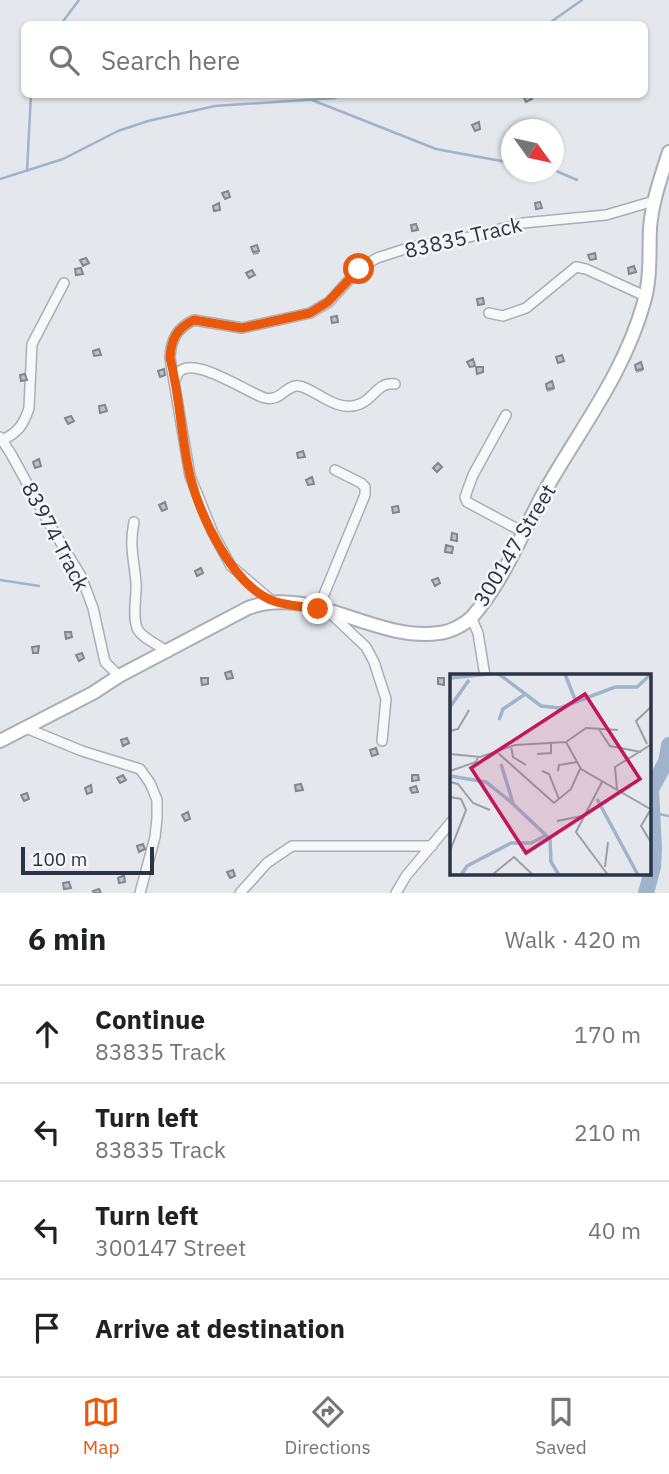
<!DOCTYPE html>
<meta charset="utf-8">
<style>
body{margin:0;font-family:"IBM Plex Sans",sans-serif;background:#f2f2f2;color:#202124}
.compass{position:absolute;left:501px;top:119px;width:63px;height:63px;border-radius:50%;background:#fff;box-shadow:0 2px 5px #0004;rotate:123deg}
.scale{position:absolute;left:21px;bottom:18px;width:133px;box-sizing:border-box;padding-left:7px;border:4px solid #2b3445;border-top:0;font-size:19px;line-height:24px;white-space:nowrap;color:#2b3445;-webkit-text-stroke:5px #f4f6f9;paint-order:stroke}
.stop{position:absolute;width:21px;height:21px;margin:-16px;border:5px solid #ea580c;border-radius:50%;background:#fff}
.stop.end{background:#ea580c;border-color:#fff;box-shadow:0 2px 7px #0008}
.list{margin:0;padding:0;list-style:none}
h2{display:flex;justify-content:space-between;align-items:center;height:91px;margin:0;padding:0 28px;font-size:30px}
h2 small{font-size:23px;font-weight:400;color:#757577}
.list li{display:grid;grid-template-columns:46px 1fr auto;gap:21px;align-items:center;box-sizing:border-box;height:98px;padding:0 28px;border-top:2px solid #e0e0e0}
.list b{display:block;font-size:26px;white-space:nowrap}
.list p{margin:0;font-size:23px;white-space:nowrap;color:#757577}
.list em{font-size:23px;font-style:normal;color:#757577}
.icon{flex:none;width:38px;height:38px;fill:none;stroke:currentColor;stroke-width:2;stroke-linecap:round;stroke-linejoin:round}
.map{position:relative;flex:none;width:669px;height:893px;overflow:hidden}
.search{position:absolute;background:#fff;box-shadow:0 2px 5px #0004;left:21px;right:21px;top:21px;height:77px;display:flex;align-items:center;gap:18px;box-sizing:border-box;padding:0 24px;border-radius:10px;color:#757577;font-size:26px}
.sheet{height:483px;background:#fff}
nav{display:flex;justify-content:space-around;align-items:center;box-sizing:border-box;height:98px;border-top:2px solid #e0e0e0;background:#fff;font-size:19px;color:#757577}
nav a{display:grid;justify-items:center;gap:4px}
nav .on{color:#ea580c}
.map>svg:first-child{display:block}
</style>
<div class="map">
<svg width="669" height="893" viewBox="0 0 669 893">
<rect width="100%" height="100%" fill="#e4e7ec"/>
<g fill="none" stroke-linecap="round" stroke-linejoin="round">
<path stroke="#9fb4cc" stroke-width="2.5" d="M61,24l18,-24
M548,24l34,-24
M312,100l124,49 76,14
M554,170l23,10
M27,171l4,-77
M0,179l63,-20 55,-28 30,-10 67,-15 120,-8 8,-4
M0,580l39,6
M653,813l16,3"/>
<path stroke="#9fb4cc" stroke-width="16" d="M646,893l7,-26 1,-18 -3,-60 15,-27 3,-17"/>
<g stroke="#a9aeb7" stroke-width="12">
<path id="street" d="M489,313l14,3 23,-8 50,-41 10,2 59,27
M176,378c8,-30 71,15 89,20 16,4 21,-14 34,-12 17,3 38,28 61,18 15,-6 17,-22 35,-20
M506,415l-33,60 -8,22 2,5 56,30
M0,437l11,17 39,71 31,51 12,32 12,54 14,14
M2,440c16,-7 22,-16 27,-32l3,-64 32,-61
M134,522c-5,24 0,37 2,61 1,14 -4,31 1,45 4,10 22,17 31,24
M272,601l-41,-35 -18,-33 -23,-57 -20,-118c1,-19 7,-30 24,-38l48,8 68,-15 19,-11 30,-33 18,-11 34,-11 54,-9 58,-15 83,-8 48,-14
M318,609l47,-114v-8l-4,-4 -26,-13
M330,613l36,34 8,15 12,37 -4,42
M471,617l7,16 7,43
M26,728l56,23 58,18 10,14 7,17v18l-2,19 -15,56
M240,893l27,-30 25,-17h140
M396,893l10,-17 46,-55"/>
</g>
<g stroke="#a9aeb7" stroke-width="16">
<path id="secondary" d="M0,741l93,-48 26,-17 129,-68c63,-24 126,34 191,25 11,-1 25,-8 33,-16 30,-34 48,-79 69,-119 36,-65 83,-123 103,-196 7,-24 5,-49 6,-74 2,-26 11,-51 19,-76"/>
</g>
<use href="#street" stroke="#f7f8fa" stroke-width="9"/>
<use href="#secondary" stroke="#fff" stroke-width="12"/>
</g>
<path fill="#a1a5ae" d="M251,247l8,4v3l-6,1z
M635,365l8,4v2l-7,2z
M546,384l8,4v2l-7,2z"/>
<path fill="#bbc0ca" stroke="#83868d" stroke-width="2" d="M527,94h3l2,5 -6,3 -3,-6z
M479,122l1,7 -5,2 -3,-6z
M524,122l2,5 -6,3 -2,-5z
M228,191l2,6 -5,2 -3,-6z
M540,202l2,6 -6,1 -1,-6z
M219,203l1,7 -6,1 -1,-5z
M416,224l2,6 -6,1 -1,-6z
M257,245l2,6 -6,1 -2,-5z
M595,253l1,6 -6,1 -2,-5z
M86,258l3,5 -6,3 -3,-6z
M634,266l2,6 -7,2 -1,-6z
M81,268l2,6 -7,1 -1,-6z
M252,270l3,5 -6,3 -3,-5z
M483,298l1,6 -6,1 -1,-6z
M337,316l1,6 -6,1 -1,-6z
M99,349l2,6 -7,1 -1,-5z
M562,355l2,6 -6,2 -2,-6z
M473,359l2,7 -5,1 -3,-5z
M641,362l2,7 -7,1 -1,-5z
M476,367h7v5l-6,2z
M164,369l1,6 -5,2 -2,-6z
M25,374l2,6 -6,1 -1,-6z
M552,381l2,7 -7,1 -1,-5z
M105,405l2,6 -7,2 -1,-7z
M71,416l3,5 -6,3 -3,-6z
M303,451l2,6 -7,1 -1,-5z
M39,459l2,7 -6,2 -2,-6z
M438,463l4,4 -5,5 -4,-4z
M312,477l2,7 -6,1 -2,-5z
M165,502l2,7 -5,2 -3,-6z
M398,506l1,6 -6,1 -1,-6z
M452,533l5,1v7l-6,-1z
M446,545l7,2 -1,6 -7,-1z
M201,568l2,5 -6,3 -2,-5z
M438,578l2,5 -5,3 -3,-6z
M65,632h6l1,5 -6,2z
M39,646l-1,7h-5l-1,-6z
M82,653l2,5 -5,3 -3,-6z
M231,671l2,7 -6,1 -2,-6z
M201,678h7v6l-6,1z
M438,678h6v7l-6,-1z
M127,738l2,5 -6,3 -2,-6z
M376,748l2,6 -6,2 -2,-6z
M123,775l3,5 -6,3 -3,-5z
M412,775h6l1,5 -7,1z
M301,784l2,6 -7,1 -1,-6z
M91,785l1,7 -5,2 -2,-6z
M416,786l2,6 -6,1 -2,-5z
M27,793l2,6 -5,2 -3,-6z
M188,812l2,7 -5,2 -3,-6z
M143,844l2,5 -6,3 -2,-6z
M233,870l2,6 -5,2 -3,-6z
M124,875l1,7 -6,1 -1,-5z
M69,882l2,6 -7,1 -1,-6z
M99,889l2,4h-7l-1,-2z"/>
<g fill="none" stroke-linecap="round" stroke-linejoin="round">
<path stroke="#ea580c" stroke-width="9" d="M318,609c-14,-3 -34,-3 -47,-9 -40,-17 -71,-85 -81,-124 -9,-39 -10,-79 -20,-118 1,-19 7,-30 24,-38l48,8 68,-15 18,-11 31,-33"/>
</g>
<g text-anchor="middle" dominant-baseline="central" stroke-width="5" stroke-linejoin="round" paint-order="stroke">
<g font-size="21" fill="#2b3445" stroke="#f4f6f9">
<text transform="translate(463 237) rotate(-13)">83835 Track</text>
<text transform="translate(56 536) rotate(62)">83974 Track</text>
<text transform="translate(514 545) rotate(-59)">300147 Street</text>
</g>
</g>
<g transform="translate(450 674)">
<rect width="201" height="201" fill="#e4e7ec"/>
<path fill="none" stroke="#9fb4cc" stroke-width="3.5" d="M49,0l42,32 19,2 55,-21h22l14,-13M115,0l11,28M0,4l39,-4M0,33l19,-27M49,46l4,-11 21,-14M51,90l12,39M0,102l36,6 25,20 39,37 1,23 8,13M147,125l41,76M11,201l6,-9 44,-23h20l14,-7"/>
<path fill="none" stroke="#9a9fa9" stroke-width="2" d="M148,54l12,18 31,6M0,57l8,-2 11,-19M116,68l20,-14 32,2M197,70l-11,-23 16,-15M61,72l2,11 13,8M48,79l56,50 17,-14 9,-20M0,80l30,3 35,-12 51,-3 15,27 71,41M87,80l14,-1v-11M0,97l26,-9 2,-5M92,97l7,3 10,25M108,97l1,-6 18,-3M0,108l8,2 15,19 17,7M152,108l-26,50 32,43M167,115l-2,-22 37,-23M0,123l11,2 5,11 -16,41M201,135l-10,17 11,18M107,147l25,-5M155,193l3,-25M42,201l22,-18 19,18"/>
<path fill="#c2185b" fill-opacity="0.15" stroke="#c2185b" stroke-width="3.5" d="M135,20l55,85 -114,74 -55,-85z"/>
<rect width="201" height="201" fill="none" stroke="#2b3445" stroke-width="3.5"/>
</g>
</svg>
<svg class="compass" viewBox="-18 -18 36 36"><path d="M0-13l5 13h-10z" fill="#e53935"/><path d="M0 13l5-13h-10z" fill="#757577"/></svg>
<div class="scale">100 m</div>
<div class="stop" style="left:359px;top:269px"></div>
<div class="stop end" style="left:318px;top:609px"></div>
<div class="search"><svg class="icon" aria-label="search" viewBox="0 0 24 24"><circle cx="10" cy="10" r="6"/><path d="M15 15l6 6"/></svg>Search here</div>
</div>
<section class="sheet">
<h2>6 min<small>Walk · 420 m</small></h2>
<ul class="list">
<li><svg class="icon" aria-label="ahead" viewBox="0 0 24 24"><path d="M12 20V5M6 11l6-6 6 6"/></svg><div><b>Continue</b><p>83835 Track</p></div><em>170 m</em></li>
<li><svg class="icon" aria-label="left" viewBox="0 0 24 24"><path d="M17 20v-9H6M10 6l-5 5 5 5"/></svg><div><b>Turn left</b><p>83835 Track</p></div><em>210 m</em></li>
<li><svg class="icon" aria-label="left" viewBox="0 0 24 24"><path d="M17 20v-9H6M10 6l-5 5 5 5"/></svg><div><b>Turn left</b><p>300147 Street</p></div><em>40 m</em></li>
<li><svg class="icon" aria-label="arrive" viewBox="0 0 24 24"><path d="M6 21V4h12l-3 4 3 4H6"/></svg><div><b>Arrive at destination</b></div></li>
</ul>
</section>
<nav>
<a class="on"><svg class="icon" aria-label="map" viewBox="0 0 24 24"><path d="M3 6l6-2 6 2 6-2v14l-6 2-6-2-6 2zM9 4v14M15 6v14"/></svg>Map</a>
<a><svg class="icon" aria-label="directions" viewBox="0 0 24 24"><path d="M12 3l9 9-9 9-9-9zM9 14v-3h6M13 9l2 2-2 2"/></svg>Directions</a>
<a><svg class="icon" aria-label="saved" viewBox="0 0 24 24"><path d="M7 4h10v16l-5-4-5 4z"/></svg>Saved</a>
</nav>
